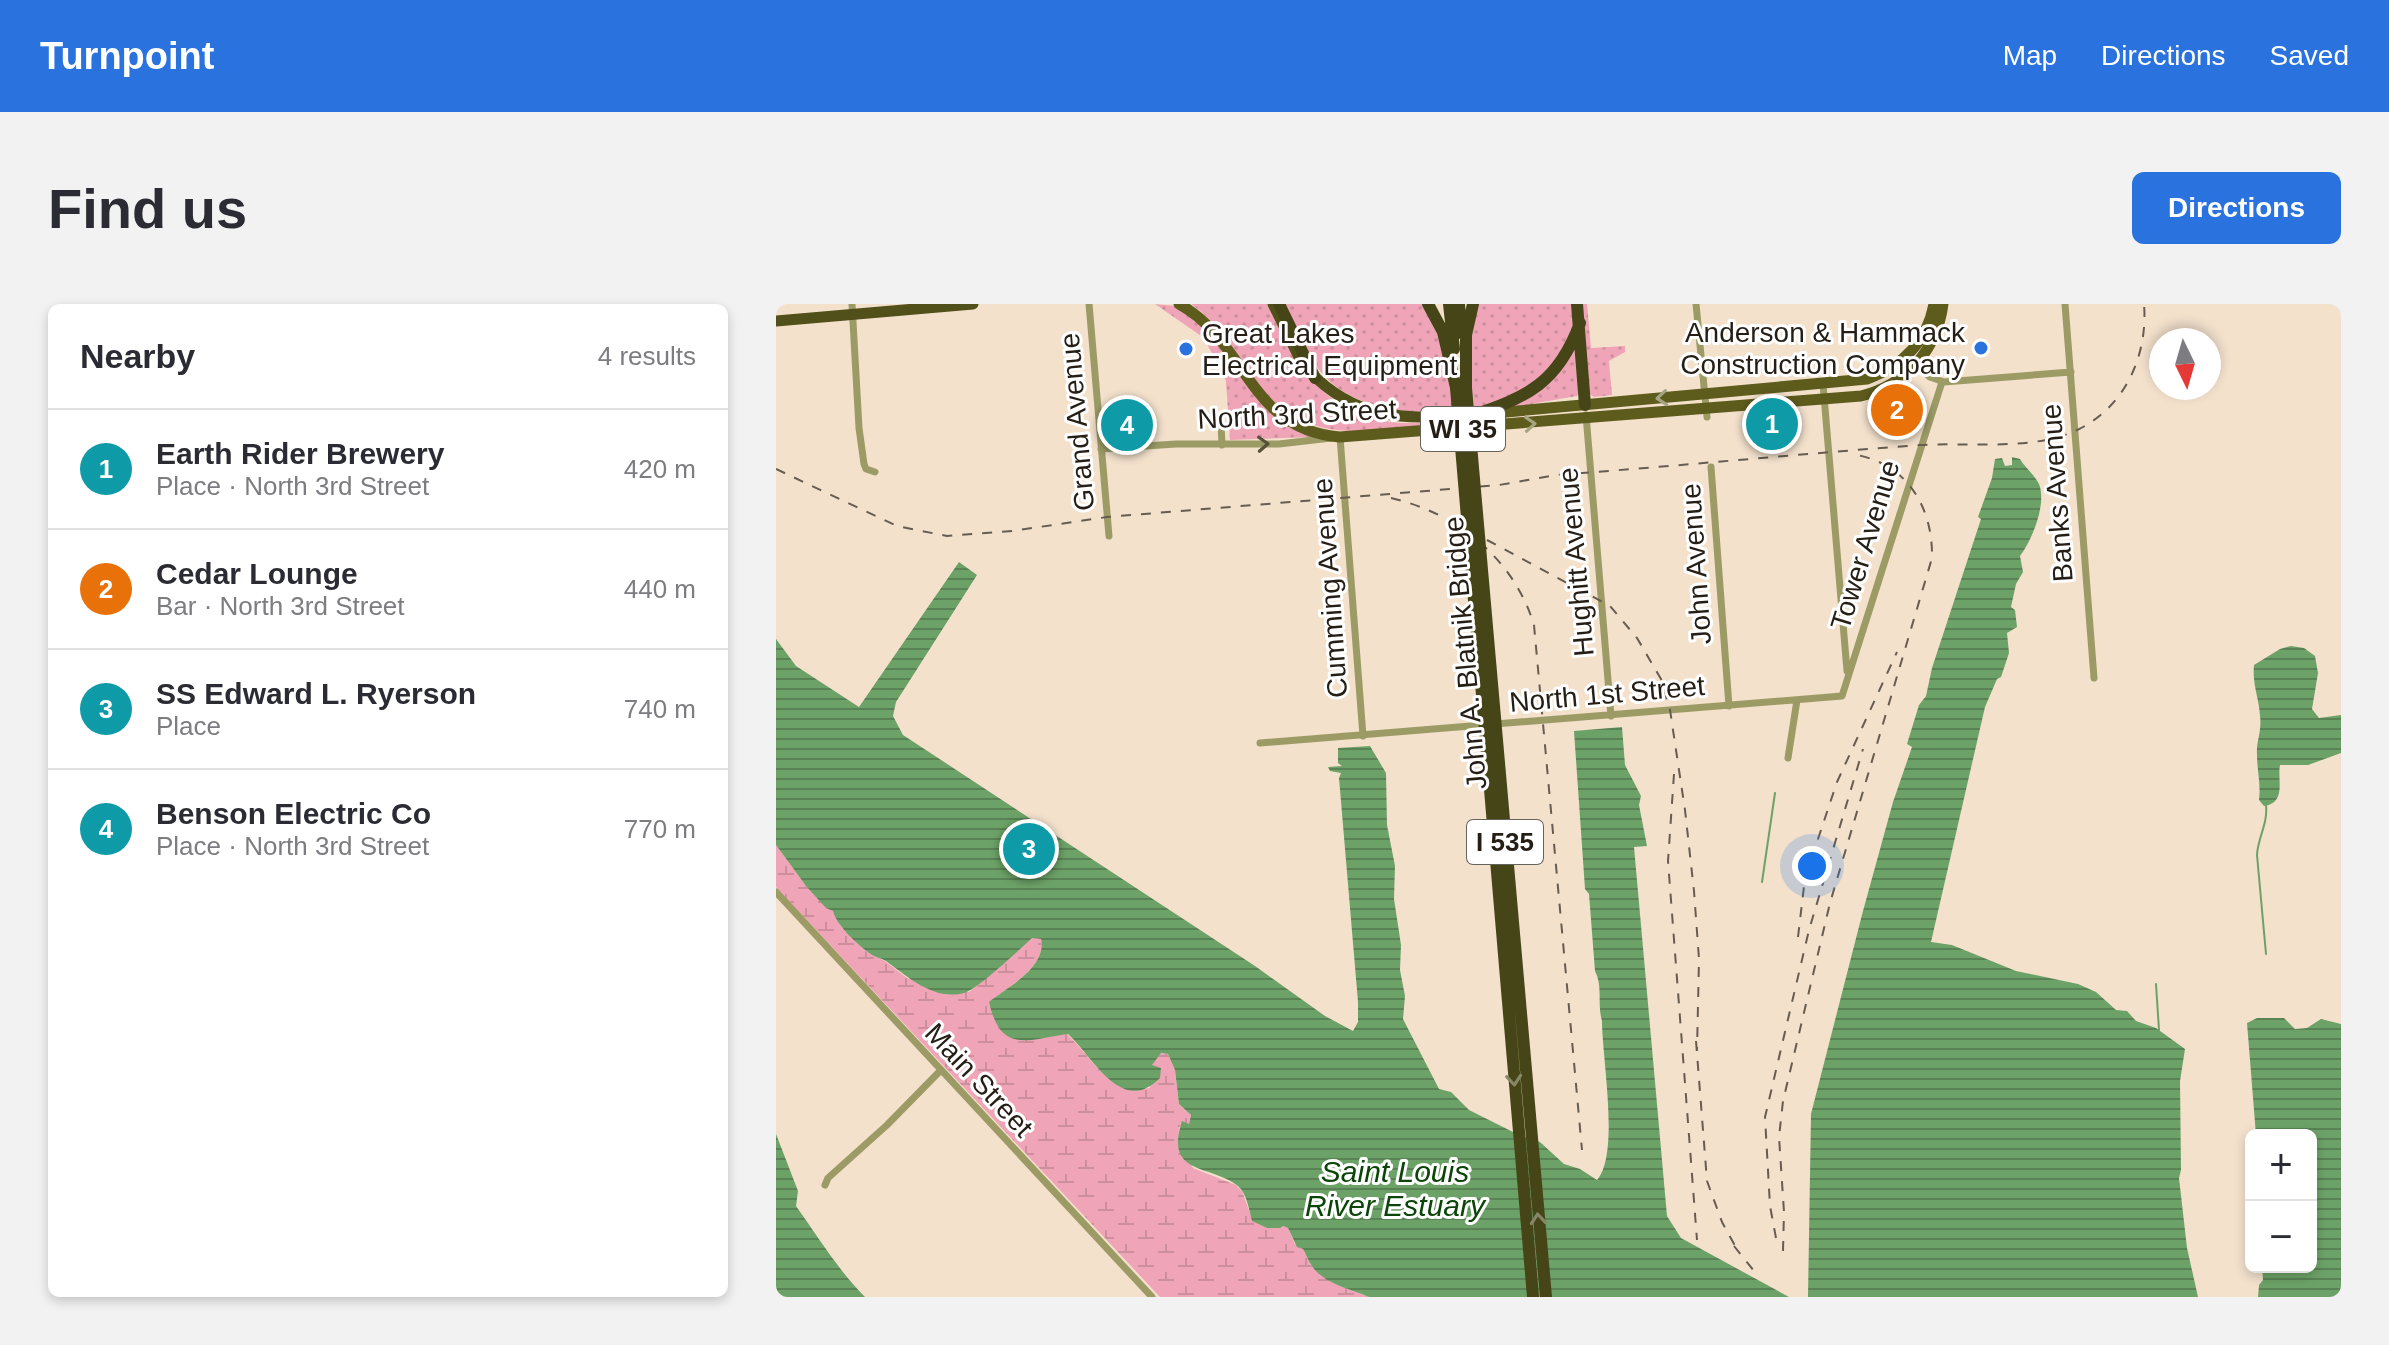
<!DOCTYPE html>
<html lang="en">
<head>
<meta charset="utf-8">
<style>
  :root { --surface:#fff; --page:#f2f2f3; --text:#2b2b33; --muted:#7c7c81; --line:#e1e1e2; --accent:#2a73df }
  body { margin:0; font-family:Arial,sans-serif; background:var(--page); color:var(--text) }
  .controls { position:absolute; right:24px; bottom:24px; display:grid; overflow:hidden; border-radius:12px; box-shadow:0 4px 12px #0003 }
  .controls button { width:72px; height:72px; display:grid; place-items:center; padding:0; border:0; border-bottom:2px solid var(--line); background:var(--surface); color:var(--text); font:40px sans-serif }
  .compass { position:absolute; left:1373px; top:24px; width:72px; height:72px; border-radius:50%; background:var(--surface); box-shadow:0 4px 12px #0003; rotate:175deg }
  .you { position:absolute; left:1036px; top:562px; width:28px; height:28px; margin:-20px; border:6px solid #fff; border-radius:50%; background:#1a73e8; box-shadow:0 0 0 12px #1a73e833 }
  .badge { display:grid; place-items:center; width:52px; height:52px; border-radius:50%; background:var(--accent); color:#fff; font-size:26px; font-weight:700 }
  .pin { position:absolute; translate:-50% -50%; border:4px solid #fff; box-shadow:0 2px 8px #0006 }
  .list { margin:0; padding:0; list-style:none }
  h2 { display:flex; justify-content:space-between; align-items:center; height:104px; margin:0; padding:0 32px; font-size:34px }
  h2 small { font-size:26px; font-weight:400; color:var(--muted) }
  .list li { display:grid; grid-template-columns:52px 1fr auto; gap:24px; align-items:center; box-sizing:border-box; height:120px; padding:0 32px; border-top:2px solid var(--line) }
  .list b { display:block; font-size:30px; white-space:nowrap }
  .list p { margin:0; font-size:26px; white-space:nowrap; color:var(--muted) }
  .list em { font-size:26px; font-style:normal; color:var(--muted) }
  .map { position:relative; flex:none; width:1565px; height:993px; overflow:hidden; border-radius:12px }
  header { display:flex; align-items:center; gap:48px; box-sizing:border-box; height:112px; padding:0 40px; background:var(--accent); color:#fff }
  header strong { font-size:38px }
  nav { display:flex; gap:44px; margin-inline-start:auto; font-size:28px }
  .intro { display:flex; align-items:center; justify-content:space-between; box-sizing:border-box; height:192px; padding:0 48px }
  h1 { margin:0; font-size:56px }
  .button { padding:20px 36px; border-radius:12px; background:var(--accent); color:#fff; font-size:28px; font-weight:700 }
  main { display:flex; gap:48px; padding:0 48px }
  aside { flex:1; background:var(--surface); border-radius:12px; box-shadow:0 4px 12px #0003 }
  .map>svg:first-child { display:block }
  .grass { fill:url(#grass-dots) }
  .wetland { fill:url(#wetland-marsh) }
  .water { fill:url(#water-rules) }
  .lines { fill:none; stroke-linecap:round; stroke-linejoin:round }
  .stream { stroke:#6ca267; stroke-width:2 }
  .minor { stroke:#9c9b66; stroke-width:7 }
  .primary { stroke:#5e5c1d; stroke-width:11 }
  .trunk { stroke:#52501a; stroke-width:11 }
  .motorway { stroke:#464518; stroke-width:12 }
  .rail { stroke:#665c50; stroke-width:2; stroke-dasharray:10 10; stroke-linecap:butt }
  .motorway-bridge { stroke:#464518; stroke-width:12 }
  .oneway { stroke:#a6a583 }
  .oneway2 { stroke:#555036 }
  .oneway3 { stroke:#878669 }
  .poi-dot { fill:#2a73df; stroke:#fff; stroke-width:3 }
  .labels { text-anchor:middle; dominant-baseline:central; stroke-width:6; stroke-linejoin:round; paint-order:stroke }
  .shield { fill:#fff; stroke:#66625c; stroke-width:2 }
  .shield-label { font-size:26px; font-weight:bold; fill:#251e16 }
  .poi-label { font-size:28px; fill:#251e16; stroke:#fff; text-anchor:end }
  .street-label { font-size:28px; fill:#251e16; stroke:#fff }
  .water-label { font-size:30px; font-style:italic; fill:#0b4508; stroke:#fff }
</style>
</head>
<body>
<header>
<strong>Turnpoint</strong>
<nav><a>Map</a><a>Directions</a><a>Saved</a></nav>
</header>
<div class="intro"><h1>Find us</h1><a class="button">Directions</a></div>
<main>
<aside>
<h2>Nearby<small>4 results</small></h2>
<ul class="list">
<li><span class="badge" style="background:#0f9aa8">1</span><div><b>Earth Rider Brewery</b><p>Place · North 3rd Street</p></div><em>420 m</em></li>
<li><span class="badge" style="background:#e8710a">2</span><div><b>Cedar Lounge</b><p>Bar · North 3rd Street</p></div><em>440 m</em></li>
<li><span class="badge" style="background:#0f9aa8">3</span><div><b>SS Edward L. Ryerson</b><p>Place</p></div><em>740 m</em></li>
<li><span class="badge" style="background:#0f9aa8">4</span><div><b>Benson Electric Co</b><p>Place · North 3rd Street</p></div><em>770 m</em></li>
</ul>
</aside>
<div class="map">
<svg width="1565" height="993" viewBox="0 0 1565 993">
  <defs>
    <pattern id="grass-dots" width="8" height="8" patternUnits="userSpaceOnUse" patternTransform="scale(2)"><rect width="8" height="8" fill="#efa5b7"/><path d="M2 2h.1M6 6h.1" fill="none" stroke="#cd8e9d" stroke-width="1.8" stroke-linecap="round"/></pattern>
    <pattern id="wetland-marsh" width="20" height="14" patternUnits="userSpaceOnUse" patternTransform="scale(2)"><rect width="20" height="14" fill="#efa5b7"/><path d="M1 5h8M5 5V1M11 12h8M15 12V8" fill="none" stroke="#cd8e9d"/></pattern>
    <pattern id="water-rules" width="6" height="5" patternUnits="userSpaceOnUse" patternTransform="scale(2)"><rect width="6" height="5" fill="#6ca267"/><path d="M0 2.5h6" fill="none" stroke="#598354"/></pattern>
  </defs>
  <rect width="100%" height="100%" fill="#f3e1cc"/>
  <path class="grass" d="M379,0L400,2L434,30L489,104L514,124L538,133L454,136L450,77L428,34Z
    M415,0H491C522,61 541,104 615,118C631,121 650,116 664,121C583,126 529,146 475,71C457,46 441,18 415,0Z
    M507,0H647C667,25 668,55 674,85L696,83L695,30L701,0H797C797,6 799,13 798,18C797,34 774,71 761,80C712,112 619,119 568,88C536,69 523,32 507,0Z
    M804,0H811L815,44L849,42V48L833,57L836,91L818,93L812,89Z
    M801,33L803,89L801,92L732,104L748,95Z"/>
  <path class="wetland" d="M0,541L30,582L57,607L66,624L91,648L109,657L131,674L193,688L256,633L265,635C271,663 232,682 213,699L249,736L291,730C319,756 329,789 374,784L375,761L384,749L392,750L399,766L403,800L415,811L413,820L404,822C399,836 410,851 417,864L460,881L466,887L477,917L491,924L507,922L512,924L519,940L527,945L535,961L560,980L593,993H384L0,583Z"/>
  <path class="water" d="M1236,153L1244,155C1249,164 1259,171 1263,180C1271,200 1256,236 1244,252L1247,268L1240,280L1235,303L1239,306L1241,323L1231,329L1233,349L1225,373L1221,375L1209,403L1155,638L1176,641L1240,667L1302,680L1320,688L1340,706L1351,707L1360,717L1380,724L1409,745L1404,777L1405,866L1403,874L1411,944L1422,993H1032L1035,810L1087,607L1117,498L1136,443L1131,440L1143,401L1150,392L1156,364L1205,215L1202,213L1216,174L1219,155L1226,154L1229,162L1236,161Z
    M183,258L201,271L120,398L117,412L127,431L479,662L549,712L577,727L582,718V698L563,474L565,469L554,467L552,463L566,462L562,459V444L594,442L610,469L611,521L619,562L618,595L625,641L624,666L629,692L627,715L663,785L675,788L693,806L745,832L764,838L788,860L804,865L821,876C844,850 826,754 826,717C821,700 827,682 819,667L813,590L809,585L798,427L846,423L849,461L865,492L863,501L871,542L858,543L891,912L905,934L1013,993H593C575,985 548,980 536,962C532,957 530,950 527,945L521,943L512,924L507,922L504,924H491L476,917C473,906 471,890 462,882C434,860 388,872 406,817L413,820L415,811L403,800L399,766L392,750L385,749L376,761L385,764L384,774C346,813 317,753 292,730C250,736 225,750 213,698C232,683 271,663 265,635L256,634C244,645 202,685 188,689C158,697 132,673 110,657C105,654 98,653 93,649C80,639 61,622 57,607L50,604L30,582L0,541V335L20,362L83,403Z
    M1515,342L1528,344L1539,352L1542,369L1536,405L1543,414L1565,411V449L1532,461H1504C1501,475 1511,499 1488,502L1483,496C1485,480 1481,466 1481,451C1480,437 1486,428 1484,412C1483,394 1476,380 1478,361L1504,345Z
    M1481,714H1508L1519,725L1531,724L1545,715L1565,720V993H1482L1483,981L1487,976L1486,963H1535V831H1480L1471,719Z
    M0,830L22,887L20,902C42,933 62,966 89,993H0Z"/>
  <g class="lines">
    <path class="stream" d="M986,578L999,489
      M1490,650L1481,551C1482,533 1492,520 1490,501
      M1380,680L1383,726"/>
    <path class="minor" d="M76,0L83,124L88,160L90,165L99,168
      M313,0L333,232
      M920,0L931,113
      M1289,0L1318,374
      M1130,52L1154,73L1168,78L1295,68
      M1047,80L1071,367
      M810,111L835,412
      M445,120L446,141
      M325,145L400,140H503L564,133L587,432
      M935,163L953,402
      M484,439L1066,392L1166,78
      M1012,454L1021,396
      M0,588L376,993
      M49,881L52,874L111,821L164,767"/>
    <path class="primary" d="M403,0C472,38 471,125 564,133L1085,92C1130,81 1161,46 1167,0
      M708,110L1091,75C1126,62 1151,38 1158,0"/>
    <path class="trunk" d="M497,0L523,53
      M0,17L197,0
      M533,67C580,116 627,115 690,112"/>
    <path class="motorway" d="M503,0L539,74
      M652,0L667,28L680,84
      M673,0L678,45
      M683,0L685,29
      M801,0L809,101
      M690,84V31L697,0
      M694,112C752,93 782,79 804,19"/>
    <path class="rail" d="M0,165L121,222L171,232L236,227L331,213L723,181L780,171C902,162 1023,150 1144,141C1194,138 1263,148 1307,123C1351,99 1372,49 1368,0
      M615,194C681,209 738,255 758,321L806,846
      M711,236L834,302L861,334L885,375L894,406L909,506L918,587L923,655L921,747
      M898,470L892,557L921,936
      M1022,633L1029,574L1061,478L1121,348
      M920,737L931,877L946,918L963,949
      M1000,934L994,902L989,813L1033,626L1087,445
      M958,942L978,967
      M1007,947L1008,908L1003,833L1007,797L1054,599L1156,254C1157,204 1132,161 1081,151"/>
    <path class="motorway-bridge" d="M680,84L757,993
      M690,84L770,993"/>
  </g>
  <defs><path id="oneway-chevron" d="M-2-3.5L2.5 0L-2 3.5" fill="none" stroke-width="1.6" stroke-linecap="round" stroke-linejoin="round" transform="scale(2)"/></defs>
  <g class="oneway">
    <use href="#oneway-chevron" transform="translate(886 94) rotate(175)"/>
    <use href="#oneway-chevron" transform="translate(754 120) rotate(-4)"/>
  </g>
  <use class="oneway2" href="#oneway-chevron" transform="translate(487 140) rotate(-3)"/>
  <g class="oneway3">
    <use href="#oneway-chevron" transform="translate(738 776) rotate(85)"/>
    <use href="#oneway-chevron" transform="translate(762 915) rotate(-95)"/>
  </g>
  <g class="poi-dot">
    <circle cx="1205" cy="44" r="8"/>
    <circle cx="410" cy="45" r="8"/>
  </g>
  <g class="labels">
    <g class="shield">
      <rect x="645" y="103" width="84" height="44" rx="6"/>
      <rect x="691" y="516" width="76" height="44" rx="6"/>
    </g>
    <g class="shield-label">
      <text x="687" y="125">WI 35</text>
      <text x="729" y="538">I 535</text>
    </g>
    <g class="poi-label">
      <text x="1189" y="28">Anderson &amp; Hammack<tspan x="1189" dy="32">Construction Company</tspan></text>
      <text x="426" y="29" text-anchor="start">Great Lakes<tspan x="426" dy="32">Electrical Equipment</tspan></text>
    </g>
    <g class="street-label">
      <text transform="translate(521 110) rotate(-3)">North 3rd Street</text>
      <text transform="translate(301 118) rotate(-95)">Grand Avenue</text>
      <text transform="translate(1281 189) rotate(-94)">Banks Avenue</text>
      <text transform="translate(1089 241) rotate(-73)">Tower Avenue</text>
      <text transform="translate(800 258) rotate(-95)">Hughitt Avenue</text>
      <text transform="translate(920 260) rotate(-94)">John Avenue</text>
      <text transform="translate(554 284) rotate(-94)">Cumming Avenue</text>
      <text transform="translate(689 349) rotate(-95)">John A. Blatnik Bridge</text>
      <text transform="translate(831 390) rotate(-5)">North 1st Street</text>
      <text transform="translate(203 776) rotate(47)">Main Street</text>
    </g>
    <g class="water-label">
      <text x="619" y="867">Saint Louis<tspan x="619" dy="34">River Estuary</tspan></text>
    </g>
  </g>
</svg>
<div class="controls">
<button>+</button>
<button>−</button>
</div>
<svg class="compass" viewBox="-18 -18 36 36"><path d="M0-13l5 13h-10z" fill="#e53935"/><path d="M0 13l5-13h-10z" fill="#7c7c81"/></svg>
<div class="you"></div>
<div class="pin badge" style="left:996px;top:120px;background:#0f9aa8">1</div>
<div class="pin badge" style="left:1121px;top:106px;background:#e8710a">2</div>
<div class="pin badge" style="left:253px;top:545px;background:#0f9aa8">3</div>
<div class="pin badge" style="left:351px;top:121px;background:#0f9aa8">4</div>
</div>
</main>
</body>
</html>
